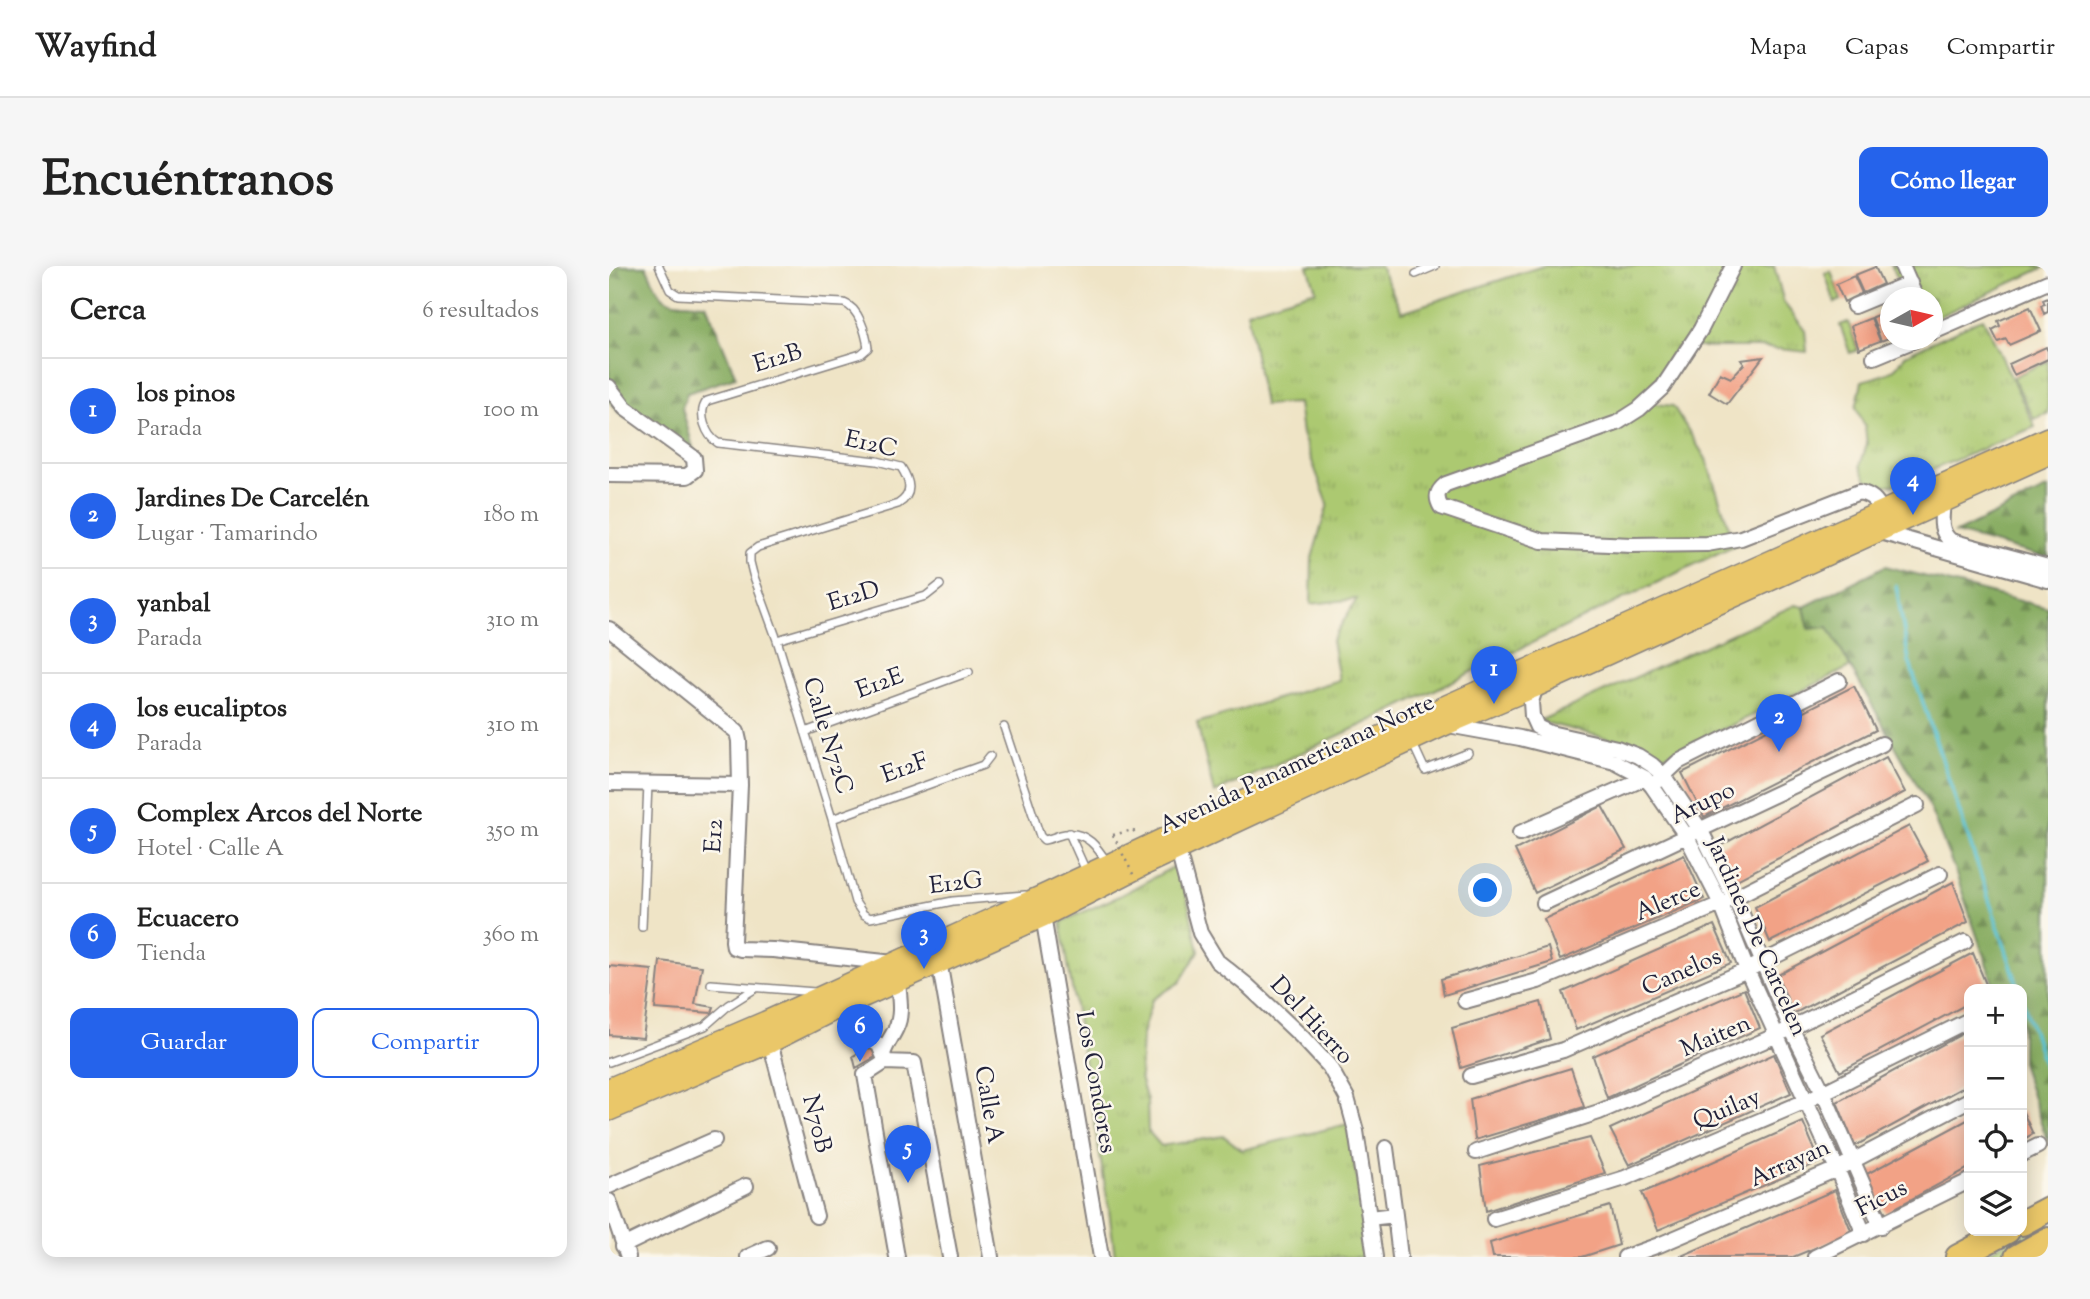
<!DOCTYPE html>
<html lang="es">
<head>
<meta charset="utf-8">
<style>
  :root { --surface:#fff; --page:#f6f6f6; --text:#222; --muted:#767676; --line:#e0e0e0; --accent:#2563eb }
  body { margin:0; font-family:"Sorts Mill Goudy",serif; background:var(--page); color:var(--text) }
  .controls { position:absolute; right:21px; bottom:21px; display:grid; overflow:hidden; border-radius:14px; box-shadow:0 4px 18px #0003 }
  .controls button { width:63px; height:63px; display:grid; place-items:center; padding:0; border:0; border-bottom:2px solid var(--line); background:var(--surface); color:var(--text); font:35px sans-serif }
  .compass { position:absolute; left:1271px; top:21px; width:63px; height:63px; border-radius:50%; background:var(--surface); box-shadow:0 4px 18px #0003; rotate:82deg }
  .you { position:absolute; left:877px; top:625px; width:24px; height:24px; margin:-18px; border:5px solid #fff; border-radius:50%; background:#1a73e8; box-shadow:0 0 0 10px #1a73e833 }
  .badge { display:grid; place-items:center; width:46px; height:46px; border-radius:50%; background:var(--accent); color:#fff; font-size:23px; font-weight:700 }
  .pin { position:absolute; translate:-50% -58px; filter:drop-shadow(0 2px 4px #0008) }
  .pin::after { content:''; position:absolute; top:37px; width:24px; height:21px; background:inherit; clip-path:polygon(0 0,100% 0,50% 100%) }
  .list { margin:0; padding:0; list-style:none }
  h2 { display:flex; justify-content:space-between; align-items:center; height:91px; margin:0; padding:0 28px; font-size:30px }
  h2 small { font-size:23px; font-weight:400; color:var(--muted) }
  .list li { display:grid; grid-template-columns:46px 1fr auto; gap:21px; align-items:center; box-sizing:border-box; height:105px; padding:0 28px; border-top:2px solid var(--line) }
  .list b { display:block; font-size:26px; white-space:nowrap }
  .list p { margin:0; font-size:23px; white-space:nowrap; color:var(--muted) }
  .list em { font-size:23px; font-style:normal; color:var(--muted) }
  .actions { display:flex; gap:14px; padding:21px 28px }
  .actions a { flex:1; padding:16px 0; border:2px solid var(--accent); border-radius:14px; text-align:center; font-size:24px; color:var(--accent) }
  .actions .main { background:var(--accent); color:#fff }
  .icon { flex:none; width:38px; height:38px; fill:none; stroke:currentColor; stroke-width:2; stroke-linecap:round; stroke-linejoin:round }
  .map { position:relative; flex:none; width:1439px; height:991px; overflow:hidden; border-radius:14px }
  header { display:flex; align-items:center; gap:42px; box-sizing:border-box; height:98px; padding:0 35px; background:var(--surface); border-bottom:2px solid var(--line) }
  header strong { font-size:33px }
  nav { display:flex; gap:38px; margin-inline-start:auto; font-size:24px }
  .intro { display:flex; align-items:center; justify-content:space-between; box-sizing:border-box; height:168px; padding:0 42px }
  h1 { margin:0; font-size:49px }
  .button { padding:18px 32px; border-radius:14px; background:var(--accent); color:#fff; font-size:24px; font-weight:700 }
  main { display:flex; gap:42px; padding:0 42px }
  aside { flex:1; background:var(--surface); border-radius:14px; box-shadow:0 4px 18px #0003 }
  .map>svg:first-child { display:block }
  .grass { fill:url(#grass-tufts); stroke:#677656; stroke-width:2 }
  .forest { fill:url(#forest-firs); stroke:#56684f; stroke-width:2 }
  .green { fill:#acc971; stroke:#677656; stroke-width:2 }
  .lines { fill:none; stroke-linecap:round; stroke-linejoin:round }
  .stream { stroke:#58c2d3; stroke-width:3.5 }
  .building { fill:#f2a286 }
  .lane-casing { stroke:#888380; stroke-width:10 }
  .street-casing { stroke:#888380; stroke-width:18 }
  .primary-casing { stroke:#888380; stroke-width:24 }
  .highway-casing { stroke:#888380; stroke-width:28 }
  .path { stroke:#888380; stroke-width:2.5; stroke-dasharray:2 5; stroke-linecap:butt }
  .lane { stroke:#fff; stroke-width:7 }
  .street { stroke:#fff; stroke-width:14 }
  .primary { stroke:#eac769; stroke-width:21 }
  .highway { stroke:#eac769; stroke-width:24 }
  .path-bridge { stroke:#888380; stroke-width:2.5; stroke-dasharray:2 5; stroke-linecap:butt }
  .labels { text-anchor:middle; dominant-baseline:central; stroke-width:5; stroke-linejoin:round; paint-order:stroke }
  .street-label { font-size:24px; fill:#22223b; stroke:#fbf7ec }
</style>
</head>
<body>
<header>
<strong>Wayfind</strong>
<nav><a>Mapa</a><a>Capas</a><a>Compartir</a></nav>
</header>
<div class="intro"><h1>Encuéntranos</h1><a class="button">Cómo llegar</a></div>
<main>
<aside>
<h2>Cerca<small>6 resultados</small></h2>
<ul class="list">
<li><span class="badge">1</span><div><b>los pinos</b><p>Parada</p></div><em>100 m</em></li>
<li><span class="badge">2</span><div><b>Jardines De Carcelén</b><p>Lugar · Tamarindo</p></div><em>180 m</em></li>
<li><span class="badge">3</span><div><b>yanbal</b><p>Parada</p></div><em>310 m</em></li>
<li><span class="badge">4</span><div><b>los eucaliptos</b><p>Parada</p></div><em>310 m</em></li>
<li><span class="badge">5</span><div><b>Complex Arcos del Norte</b><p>Hotel · Calle A</p></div><em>350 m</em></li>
<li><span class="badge">6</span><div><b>Ecuacero</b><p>Tienda</p></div><em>360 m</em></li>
</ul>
<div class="actions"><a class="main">Guardar</a><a>Compartir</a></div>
</aside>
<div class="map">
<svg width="1439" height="991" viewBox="0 0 1439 991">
  <defs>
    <pattern id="grass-tufts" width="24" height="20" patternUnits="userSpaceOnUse" patternTransform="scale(1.75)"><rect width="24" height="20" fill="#acc971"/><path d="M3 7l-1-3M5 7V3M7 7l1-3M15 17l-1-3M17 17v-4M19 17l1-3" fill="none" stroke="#94ac63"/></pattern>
    <pattern id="forest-firs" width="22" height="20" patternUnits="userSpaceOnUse" patternTransform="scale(1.75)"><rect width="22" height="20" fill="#89ad63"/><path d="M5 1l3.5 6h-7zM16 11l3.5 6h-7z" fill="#708c53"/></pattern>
  </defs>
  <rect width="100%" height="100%" fill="#fbf7ec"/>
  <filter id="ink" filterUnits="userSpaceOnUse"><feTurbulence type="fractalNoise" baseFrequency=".0143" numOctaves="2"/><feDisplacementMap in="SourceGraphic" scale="14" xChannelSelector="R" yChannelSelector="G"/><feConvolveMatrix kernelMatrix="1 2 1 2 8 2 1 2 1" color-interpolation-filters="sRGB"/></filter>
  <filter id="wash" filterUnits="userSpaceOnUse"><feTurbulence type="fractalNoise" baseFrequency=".00686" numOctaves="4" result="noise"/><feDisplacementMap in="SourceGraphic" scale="28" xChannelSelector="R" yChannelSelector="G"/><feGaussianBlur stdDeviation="1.57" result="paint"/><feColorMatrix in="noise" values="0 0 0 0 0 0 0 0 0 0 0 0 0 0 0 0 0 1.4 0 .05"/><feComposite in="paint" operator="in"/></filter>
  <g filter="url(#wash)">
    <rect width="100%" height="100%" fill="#efe4c6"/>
    <path class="grass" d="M699,0H771L793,46L934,0H1165L1175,37L1196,64L1198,86L1149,81H1067L1054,104L1044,117L1047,138L1064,140L1097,193L1126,279L757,457L605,527L588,457L730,414L723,374L748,333L702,338L703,292L719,238L693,168L689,137L655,139L638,45L707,24Z
      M1282,0H1438L1324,53V32L1299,31Z
      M1374,52L1426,161L1289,218L1262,221L1251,200L1258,178L1256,161L1247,142L1253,115C1273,109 1286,109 1296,89Z
      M1439,95V147L1425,153L1404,111Z
      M1186,339L1195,341L1200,363L1219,360L1241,401L1121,460L1048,493L1025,479L930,455Z
      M570,598L590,685L571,716L543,734L533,768L531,811L538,835L539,865L552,880L615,870L633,884L739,858L761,991H506L500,944L452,656L510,630Z
      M1439,952V961L1385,991H1370Z"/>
    <path class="forest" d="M0,0H37C55,40 54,36 97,38L127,111L78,127L73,142L85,185L12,149L0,135Z
      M1439,222V292L1347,267Z
      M1276,300L1439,342V877L1413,800V723H1386L1346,605L1319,538L1219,361L1200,363L1195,341Z"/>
    <path class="green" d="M1222,5L1232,34L1226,37L1216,7Z
      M1239,56L1249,84L1241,87L1231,59Z"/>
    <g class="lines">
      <path class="stream" d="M1287,319L1300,395L1410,723
        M1413,732L1439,811"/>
    </g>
    <g id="blocks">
      <path class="building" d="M1266,1L1274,18L1254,27L1246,9Z
        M1245,10L1253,27L1235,36L1227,18Z
        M1439,32V46L1435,48L1432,39L1436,38L1434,34Z
        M1421,41L1432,65L1400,79L1397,73L1389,76L1383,64L1391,60L1389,55Z
        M1282,44V71L1272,75L1263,51Z
        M1262,52L1271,75L1250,83L1242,60Z
        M1437,81L1439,85V93L1405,109L1400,98Z
        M1154,91L1118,138L1100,127L1111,107L1122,112L1135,98L1132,94Z
        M1245,420L1267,464L1095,551L1073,507Z
        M1277,491L1296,526L1124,616L1107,582Z
        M993,540L1017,583L926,627L906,584Z
        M1300,560L1319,595L1161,676L1146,641Z
        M1075,589L1095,633L951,694L935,653Z
        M1344,616L1359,656L1184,748L1167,710Z
        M1105,659L1122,697L967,764L954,726Z
        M939,681L943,696L835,729L832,713Z
        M1364,687L1379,723H1360V737L1231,806L1211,768Z
        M51,695L93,700L86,738L105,741L103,747L46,743Z
        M0,700L43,704L34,772L0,769Z
        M1135,723L1151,762L998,832L984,790Z
        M932,736L941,773L852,802L843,762Z
        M1360,764V818L1246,880L1228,836Z
        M261,781L264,783L266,791L247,802L244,790Z
        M1165,788L1182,827L1020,899L1001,863Z
        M962,802L975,841L866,874L861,833Z
        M1413,844L1424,868L1413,874Z
        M1360,853V902L1277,947L1256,909Z
        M1194,856L1211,896L1049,964L1033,927Z
        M981,872L996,907L877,945L871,900Z
        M1226,924L1243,967L1184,991H1070Z
        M1001,940L1010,979L973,991H884L881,977Z"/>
    </g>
  </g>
  <g filter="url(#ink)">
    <use href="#blocks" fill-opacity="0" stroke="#888380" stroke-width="2"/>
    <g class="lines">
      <g class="lane-casing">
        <path id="lane" d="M50,0L61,24L69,29L235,37C250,42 257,67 259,82L252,88L98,135C88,147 97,170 109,177L268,195L292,201C301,215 305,228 289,238L149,281L141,287V296L144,308L168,374L223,553L246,636L254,648L261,652L344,635L416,629
          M807,8L826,0
          M168,374L317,330L331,319
          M395,461L431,570L435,574C442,573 449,569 456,568C478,565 489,582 499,598
          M196,466L360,406
          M804,478L816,504L859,487
          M223,553L374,499L381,490
          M460,567L477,605
          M33,661L39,518
          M102,718L206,726
          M0,796L96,760L120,739L147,722"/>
      </g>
      <g class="street-casing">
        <path id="street" d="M1124,0L1092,63L1054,121L1030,143L1008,157L837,218C828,225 826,231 832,241L933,275L1022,279L1098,278L1132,272L1250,226C1262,229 1268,234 1273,246
          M1293,0L1307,32
          M1245,40L1301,17
          M1324,66L1439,16
          M1265,91L1306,74
          M0,121L16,142L85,192L86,204L78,210L0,209
          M1334,236C1333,250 1329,265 1342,275L1439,301
          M1268,265L1439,314
          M0,363L128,466L130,475L131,519L124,675L125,681L132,683L164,684L285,697
          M927,420L922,436L923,450L928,461L941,467L1008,482L1029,490L1043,499L1055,510L1092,565L1132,646L1182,762L1214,826L1272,960
          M839,459L911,472L1006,496L1036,512L1043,520L1078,571L1112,638L1138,704L1228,903L1255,968
          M1049,515L1069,496L1230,415
          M0,517L131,519
          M911,567L1036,512
          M567,577L591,667L608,695L639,720L693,771L720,800L738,832L747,865L766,991
          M935,637L1273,478
          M434,650L492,991
          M330,695L382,991
          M856,735L929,715L1112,638L1308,539
          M228,742L246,764L270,779L275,791
          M161,776L207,950
          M274,788C277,778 283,771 287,762C294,748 290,731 289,716
          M862,810L954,784L1138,704L1331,608
          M867,886L990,846L1166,770L1356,676
          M1413,888L1429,880
          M0,920L105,874
          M0,935L19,991
          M786,949L791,991
          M760,952L786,949L777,882
          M885,953L1016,912L1197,835L1360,754
          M14,980L137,920
          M139,991L159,982
          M288,991L256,809L276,796L305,797L341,991
          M1016,991L1050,979L1228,903L1360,834
          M1206,991L1360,915"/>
      </g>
      <g class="primary-casing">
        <path id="primary" d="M0,823L157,756L438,628L833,442L1439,172
          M0,844L161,776L228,742L434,650L536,598L837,458L927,420L1439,188"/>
      </g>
      <g class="highway-casing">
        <path id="highway" d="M1413,957L1439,943
          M1349,991L1398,965
          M1408,991L1439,974"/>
      </g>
      <path class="path" d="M504,569L524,564L527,568"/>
      <use href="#lane" class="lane"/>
      <use href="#street" class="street"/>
      <use href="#primary" class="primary"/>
      <use href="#highway" class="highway"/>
      <path class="path-bridge" d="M504,569L526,612"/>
    </g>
  </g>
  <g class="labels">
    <g class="street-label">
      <text transform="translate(169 93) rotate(-17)">E12B</text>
      <text transform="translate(262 179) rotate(12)">E12C</text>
      <text transform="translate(245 331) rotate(-17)">E12D</text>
      <text transform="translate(271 418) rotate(-20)">E12E</text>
      <text transform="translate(218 470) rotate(73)">Calle N72C</text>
      <text transform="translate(688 499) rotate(-25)">Avenida Panamericana Norte</text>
      <text transform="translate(296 503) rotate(-20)">E12F</text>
      <text transform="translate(1094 538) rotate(-26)">Arupo</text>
      <text transform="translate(106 570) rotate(-87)">E12</text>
      <text transform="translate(347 618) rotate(-7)">E12G</text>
      <text transform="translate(1059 636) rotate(-23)">Alerce</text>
      <text transform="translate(1147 671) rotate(66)">Jardines De Carcelen</text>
      <text transform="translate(1073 707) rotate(-24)">Canelos</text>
      <text transform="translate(702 755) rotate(47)">Del Hierro</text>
      <text transform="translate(1107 771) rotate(-23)">Maiten</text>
      <text transform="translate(486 816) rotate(80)">Los Condores</text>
      <text transform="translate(379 839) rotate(80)">Calle A</text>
      <text transform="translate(1118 844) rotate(-23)">Quilay</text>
      <text transform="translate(207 858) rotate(76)">N70B</text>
      <text transform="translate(1181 898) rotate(-24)">Arrayan</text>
      <text transform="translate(1273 933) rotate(-27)">Ficus</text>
    </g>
  </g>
</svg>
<div class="controls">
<button>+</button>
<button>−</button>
<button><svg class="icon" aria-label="locate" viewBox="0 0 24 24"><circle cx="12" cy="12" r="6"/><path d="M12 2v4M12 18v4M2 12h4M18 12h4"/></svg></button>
<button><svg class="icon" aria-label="layers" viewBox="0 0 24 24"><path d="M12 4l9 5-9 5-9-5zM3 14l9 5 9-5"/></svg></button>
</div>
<svg class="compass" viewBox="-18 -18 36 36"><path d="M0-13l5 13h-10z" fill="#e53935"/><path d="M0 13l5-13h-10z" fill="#767676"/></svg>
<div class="you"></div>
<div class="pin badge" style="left:885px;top:438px">1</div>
<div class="pin badge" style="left:1170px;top:486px">2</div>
<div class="pin badge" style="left:315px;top:703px">3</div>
<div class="pin badge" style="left:1304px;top:249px">4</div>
<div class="pin badge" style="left:299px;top:917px">5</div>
<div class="pin badge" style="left:251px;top:796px">6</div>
</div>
</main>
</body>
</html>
